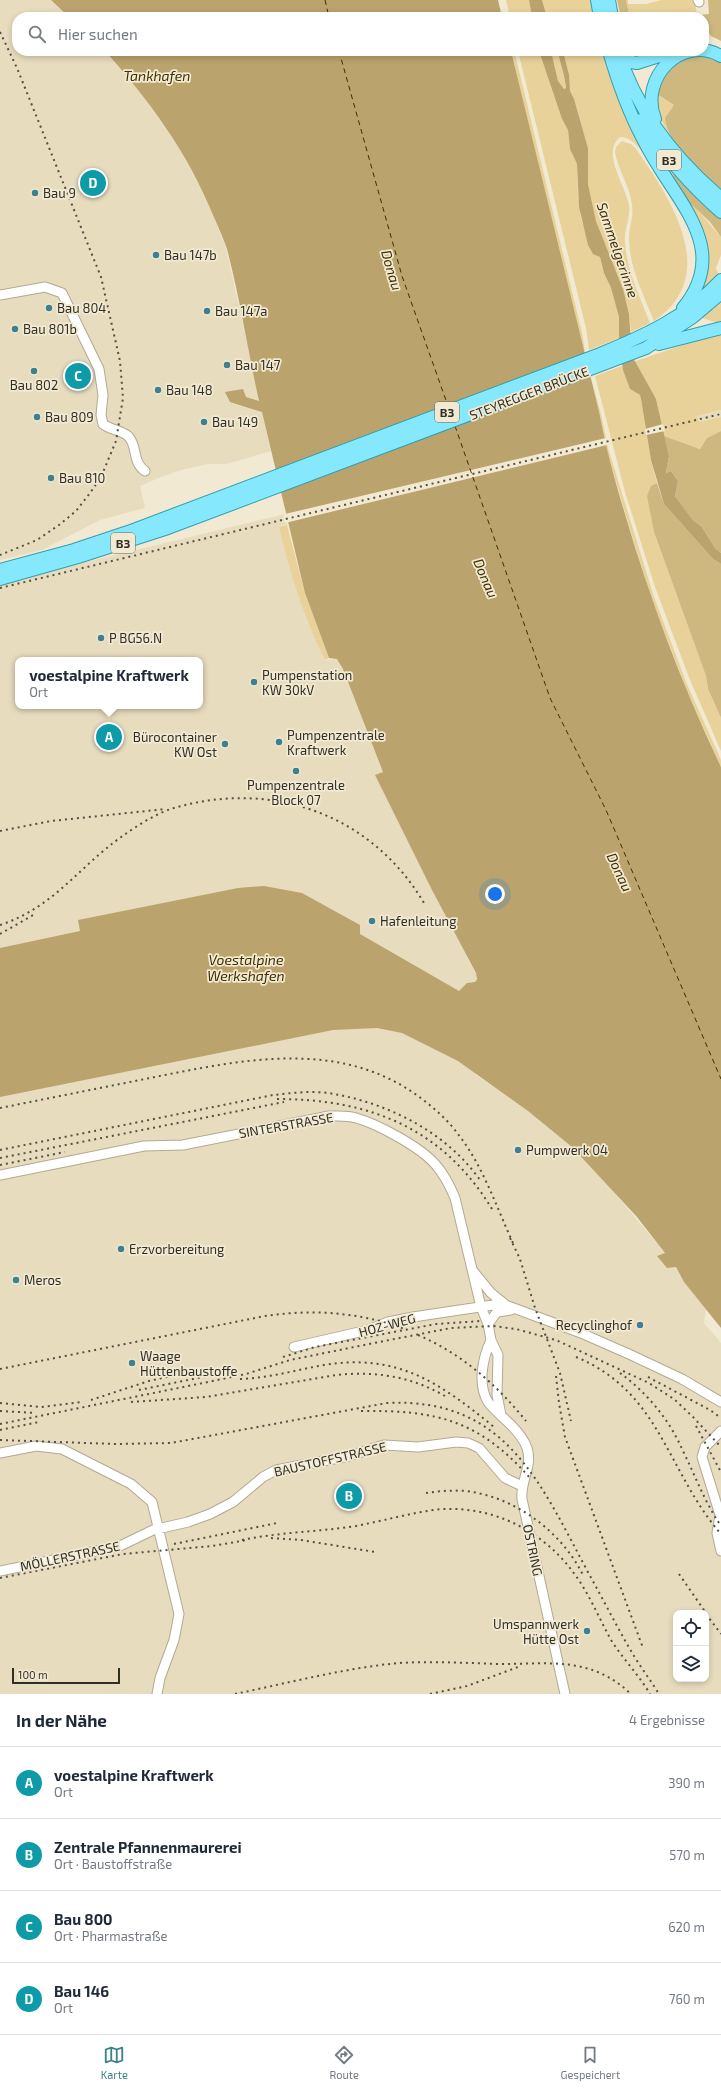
<!DOCTYPE html>
<html lang="de">
<head>
<meta charset="utf-8">
<style>
  :root { --surface:#fff; --page:#f6f6f7; --text:#1f2937; --muted:#747a83; --line:#e0e1e3; --accent:#3d8090 }
  body { margin:0; font-family:"Exo 2",sans-serif; background:var(--page); color:var(--text) }
  .controls { position:absolute; right:12px; bottom:12px; display:grid; overflow:hidden; border-radius:8px; box-shadow:0 2px 6px #0003 }
  .controls button { width:36px; height:36px; display:grid; place-items:center; padding:0; border:0; border-bottom:1px solid var(--line); background:var(--surface); color:var(--text); font:20px sans-serif }
  .scale { position:absolute; left:12px; bottom:10px; width:108px; box-sizing:border-box; padding-left:4px; border:2px solid #312e25; border-top:0; font-size:11px; line-height:14px; white-space:nowrap; color:#312e25; -webkit-text-stroke:3px #f2e9d2; paint-order:stroke }
  .you { position:absolute; left:495px; top:894px; width:14px; height:14px; margin:-10px; border:3px solid #fff; border-radius:50%; background:#1a73e8; box-shadow:0 0 0 6px #1a73e833 }
  .badge { display:grid; place-items:center; width:26px; height:26px; border-radius:50%; background:var(--accent); color:#fff; font-size:13px; font-weight:700 }
  .pin { position:absolute; translate:-50% -50%; border:2px solid #fff; box-shadow:0 1px 4px #0006 }
  .popup { position:absolute; left:15px; top:657px; width:188px; height:52px; box-sizing:border-box; display:grid; place-content:center; border-radius:8px; background:var(--surface); filter:drop-shadow(0 1px 3px #0005); font-size:13px; white-space:nowrap; color:var(--muted) }
  .popup b { font-size:15px; color:var(--text) }
  .popup::after { content:''; position:absolute; left:50%; top:100%; margin-left:-8px; border:8px solid transparent; border-top-color:var(--surface) }
  .list { margin:0; padding:0; list-style:none }
  h2 { display:flex; justify-content:space-between; align-items:center; height:52px; margin:0; padding:0 16px; font-size:17px }
  h2 small { font-size:13px; font-weight:400; color:var(--muted) }
  .list li { display:grid; grid-template-columns:26px 1fr auto; gap:12px; align-items:center; box-sizing:border-box; height:72px; padding:0 16px; border-top:1px solid var(--line) }
  .list b { display:block; font-size:15px; white-space:nowrap }
  .list p { margin:0; font-size:13px; white-space:nowrap; color:var(--muted) }
  .list em { font-size:13px; font-style:normal; color:var(--muted) }
  .icon { flex:none; width:22px; height:22px; fill:none; stroke:currentColor; stroke-width:2; stroke-linecap:round; stroke-linejoin:round }
  .map { position:relative; flex:none; width:721px; height:1694px; overflow:hidden }
  .search { position:absolute; background:var(--surface); box-shadow:0 2px 6px #0003; left:12px; right:12px; top:12px; height:44px; display:flex; align-items:center; gap:10px; box-sizing:border-box; padding:0 14px; border-radius:16px; color:var(--muted); font-size:15px }
  .sheet { height:340px; background:var(--surface) }
  nav { display:flex; justify-content:space-around; align-items:center; box-sizing:border-box; height:56px; border-top:1px solid var(--line); background:var(--surface); font-size:11px; color:var(--muted) }
  nav a { display:grid; justify-items:center; gap:2px }
  nav .on { color:var(--accent) }
  .map>svg:first-child { display:block }
  .built { fill:#e8dcbf; fill-rule:evenodd }
  .green { fill:#e9d29a }
  .forest { fill:#cfb880 }
  .water { fill:#baa36c }
  .pier { fill:#f2e9d2 }
  .lines { fill:none; stroke-linecap:round; stroke-linejoin:round }
  .ferry { stroke:#403000; stroke-width:1; stroke-dasharray:5 4; stroke-linecap:butt }
  .minor-casing { stroke:#b2a993; stroke-width:11 }
  .major-casing { stroke:#329db0; stroke-width:14 }
  .minor { stroke:#fff; stroke-width:9 }
  .major { stroke:#85e8fd; stroke-width:12 }
  .rail { stroke:#534f43; stroke-width:2; stroke-dasharray:2 4; stroke-linecap:butt }
  .poi-dot { fill:#3d8090; stroke:#f2e9d2; stroke-width:1.5 }
  .labels { text-anchor:middle; dominant-baseline:central; stroke-width:3.5; stroke-linejoin:round; paint-order:stroke }
  .shield { fill:#f2e9d2; stroke:#6b6659; stroke-width:1 }
  .shield-label { font-size:12px; font-weight:bold; fill:#312e25 }
  .poi-label { font-size:13px; fill:#312e25; stroke:#f2e9d2; text-anchor:start }
  .street-label { font-size:13px; fill:#312e25; stroke:#f2e9d2 }
  .water-label { font-size:14px; font-style:italic; fill:#403000; stroke:#f2e9d2 }
</style>
</head>
<body>
<div class="map">
<svg width="721" height="1694" viewBox="0 0 721 1694">
  <rect width="100%" height="100%" fill="#f2e9d2"/>
  <path class="built" d="M0,0H51L69,17H17V51H105L134,83L175,141L205,194L226,248L271,451L227,464H208L181,470L161,477L140,486L145,508L100,520L42,550L0,560Z
    M721,410V417L698,422L697,416Z
    M285,514L287,525L279,527L325,660L337,659L343,669L383,772L375,775L477,976L475,982L467,983L476,1075L528,1111L572,1147L606,1183L666,1254L658,1256L667,1268L676,1267L684,1282L706,1309L704,1323L721,1343V1694H0V583ZM18,660H200V706H18ZM676,1613H706V1679H676Z"/>
  <path class="green" d="M506,0H529L532,17H510Z
    M542,0H594L596,17H547Z
    M626,0H628V4H646L661,0H695L697,17H630Z
    M511,51H514L515,54L582,333L585,351L583,352Z
    M518,51H539L562,119L568,130L570,149L577,164L578,195L581,218L591,251L600,257L604,273L611,288L619,317V338L589,350L586,328Z
    M551,51H558C560,64 565,76 566,88L564,89L558,81Z
    M563,51H604L659,177C649,164 638,137 620,137C601,153 625,184 629,205C631,217 624,229 625,241C626,269 640,297 650,323L631,332L629,314L620,282L596,221L588,184V148L576,106L570,92L567,69Z
    M656,94L674,105C667,114 665,121 668,133L660,118Z
    M644,135L675,174L678,187L721,237V255L716,268L718,274L698,294L705,257Z
    M622,141L631,144L636,149C672,200 721,276 654,321C644,296 630,269 629,241C628,229 634,218 632,205C630,186 618,170 615,152L616,147Z
    M721,301V324L702,318L703,317Z
    M721,332V410L697,416L699,422L721,417V431L707,438L700,449L664,436L656,399L633,362Z
    M622,366L630,389L640,395L641,399L651,460L657,483L651,486L654,532L706,676L708,689L721,718V751L690,680L655,587L625,492L595,376Z
    M589,378H591L601,414L608,448L654,597L686,682L721,760V767L688,693L651,598L605,446L600,416Z
    M287,525L305,593L329,658L325,660C304,618 290,573 279,527Z"/>
  <path class="forest" d="M617,0H626L630,17H621Z
    M708,0H721V41L711,36L704,28V17H701L700,15L709,14Z
    M702,54L721,60V189C701,173 667,145 665,118L674,105L655,93L656,87L675,61Z
    M675,174L721,216V237L710,222L690,203L671,177Z
    M721,431V553L715,548L702,527L693,520L675,496L678,481L671,471L666,473L669,456L664,436L700,449L707,438Z
    M657,483L664,504L713,559L721,564V718L708,689L706,676L654,532L647,496L651,486Z"/>
  <path class="water" d="M51,0H498L502,17H69Z
    M529,0H542L547,17H532Z
    M105,51H511L600,416C606,449 615,481 625,514C650,600 682,685 721,767V1328L684,1282L676,1267L667,1268L657,1256L665,1253L637,1217L572,1147L528,1111L458,1061L402,1033L377,1028L333,1030L0,1097V948L80,931L78,920L238,888L264,886L302,893L360,925V934L459,991L467,983L475,982L477,979L476,973L432,890L375,775L383,772L343,669L337,659L329,658L305,593L262,412L230,402L225,392L243,389L246,397L259,401C248,351 240,299 227,249C223,238 218,226 213,215C188,153 149,100 105,51Z
    M539,51H551L558,81L564,89L566,88C565,75 560,64 558,51H563L569,75L570,91L574,99L588,148V184L596,221L623,289L629,314L632,356L656,399L669,456L666,473L671,471L678,481L675,496L693,520L702,527L715,548L721,553V564L713,559L664,504L651,460L641,399L640,395L630,389L623,370L619,343V317L611,288L604,273L600,257L593,254L588,245L579,207L577,164L570,149L568,130L562,119Z"/>
  <path class="pier" d="M663,424L665,431L646,435L645,429Z
    M606,438L607,445L285,523L283,517L285,514Z"/>
  <g class="lines">
    <path class="ferry" d="M325,0L329,17
      M339,51L402,276L448,406
      M455,426L550,698L606,810L721,1079"/>
    <g class="minor-casing">
      <path id="minor" d="M698,0L699,2
        M0,295L45,287L62,293L99,369L103,395L101,415L103,424C110,430 122,430 129,437C138,448 132,462 145,471
        M0,1175L144,1146L183,1145L329,1116C338,1116 347,1115 356,1118C378,1124 420,1147 435,1164C444,1174 450,1186 455,1198L481,1307L488,1324L491,1340L498,1355L497,1395L501,1415
        M473,1271L491,1293L507,1306
        M488,1324L497,1312L511,1310
        M491,1340C483,1357 477,1384 488,1402C494,1410 503,1417 510,1424C517,1431 524,1439 527,1448C533,1466 520,1481 522,1499L565,1694
        M294,1347L368,1330L388,1322L413,1317L493,1305L508,1306L581,1333L631,1355L682,1379L721,1402
        M721,1431L705,1447L702,1457L720,1515L717,1533L721,1551
        M0,1453L36,1446L62,1449L131,1484L152,1502L179,1614L174,1640L160,1678L157,1694
        M0,1571L120,1546L153,1530L188,1522L210,1514L233,1502L263,1477L276,1470L349,1456L384,1445L418,1447L456,1442L468,1443L479,1448L505,1478L522,1486"/>
    </g>
    <g class="major-casing">
      <path id="major" d="M597,0L600,17
        M609,0L612,17
        M609,51C617,79 628,110 642,137C650,153 660,169 670,184C698,226 720,263 683,308
        M618,51C636,109 675,159 721,198
        M624,51L631,62L637,63L675,51
        M655,119C639,78 681,34 721,56
        M641,120C664,155 689,184 721,212
        M659,344L721,328
        M0,570L74,550L128,532L600,354C646,335 686,317 721,280
        M0,579L78,557L168,528L646,348L693,317L721,293"/>
    </g>
    <use href="#minor" class="minor"/>
    <use href="#major" class="major"/>
    <path class="rail" d="M0,32L17,68L101,277L120,361L123,398L116,441L101,477L90,493L76,511L59,525L37,540L0,555
      M0,588L721,414
      M0,831L51,821L166,809
      M0,925C55,907 79,866 124,835C138,825 157,813 174,808C273,779 372,815 424,903
      M0,934L33,915
      M277,1099C369,1099 443,1128 492,1209
      M0,1108C50,1098 100,1088 150,1078C240,1060 338,1038 418,1096C433,1107 447,1119 458,1134C483,1166 496,1206 513,1243
      M0,1150L273,1095C292,1093 314,1090 334,1094C390,1104 447,1133 480,1180
      M0,1158L284,1102
      M0,1165L65,1152
      M510,1238L520,1259L535,1308L560,1373L571,1421
      M418,1335C462,1354 496,1384 526,1421
      M283,1357L315,1347L436,1324L481,1321
      M576,1357C661,1392 667,1472 721,1534
      M0,1369L265,1316C313,1309 359,1312 405,1329
      M620,1373C646,1392 669,1419 682,1449C696,1477 703,1499 721,1526
      M556,1376L559,1403L565,1437L643,1648
      M648,1377L710,1410L721,1418
      M240,1379C269,1378 296,1370 324,1365C398,1353 440,1383 494,1427
      M139,1390L227,1372
      M91,1400L149,1381L197,1370
      M131,1402L206,1397L336,1375C375,1371 410,1376 445,1396
      M0,1403L41,1407L82,1402
      M0,1411L36,1413
      M361,1411C436,1410 479,1420 530,1478
      M0,1424L208,1382L246,1374L290,1360L369,1344L451,1328L493,1326L516,1329L556,1340L649,1383L674,1399L693,1417L721,1447
      M696,1426L721,1472
      M0,1430L39,1422
      M0,1440L115,1444L171,1443L387,1403C507,1397 541,1485 589,1574C604,1601 618,1629 634,1656C642,1669 651,1681 659,1694
      M426,1493C439,1491 452,1490 466,1491C515,1497 561,1531 583,1575
      M271,1538L301,1540L375,1552
      M242,1540C280,1532 317,1532 356,1526C382,1521 407,1514 433,1510C491,1503 546,1531 578,1579C591,1598 600,1620 611,1640C623,1659 639,1675 650,1694
      M174,1544L277,1523
      M679,1574L706,1613
      M0,1578L123,1554L212,1546L247,1540
      M706,1614L721,1634
      M235,1694C288,1683 345,1668 399,1663C432,1661 466,1663 500,1664C550,1664 591,1656 631,1694
      M430,1694L467,1686L518,1667"/>
  </g>
  <g class="poi-dot">
    <circle cx="35" cy="193" r="4"/>
    <circle cx="156" cy="255" r="4"/>
    <circle cx="49" cy="308" r="4"/>
    <circle cx="207" cy="311" r="4"/>
    <circle cx="15" cy="329" r="4"/>
    <circle cx="227" cy="365" r="4"/>
    <circle cx="34" cy="371" r="4"/>
    <circle cx="158" cy="390" r="4"/>
    <circle cx="37" cy="417" r="4"/>
    <circle cx="204" cy="422" r="4"/>
    <circle cx="51" cy="478" r="4"/>
    <circle cx="101" cy="638" r="4"/>
    <circle cx="254" cy="682" r="4"/>
    <circle cx="279" cy="742" r="4"/>
    <circle cx="225" cy="744" r="4"/>
    <circle cx="296" cy="771" r="4"/>
    <circle cx="372" cy="921" r="4"/>
    <circle cx="518" cy="1150" r="4"/>
    <circle cx="121" cy="1249" r="4"/>
    <circle cx="16" cy="1280" r="4"/>
    <circle cx="640" cy="1325" r="4"/>
    <circle cx="132" cy="1363" r="4"/>
    <circle cx="587" cy="1631" r="4"/>
  </g>
  <g class="labels">
    <g class="shield">
      <rect x="657" y="150" width="24" height="20" rx="3"/>
      <rect x="435" y="402" width="24" height="20" rx="3"/>
      <rect x="111" y="533" width="24" height="20" rx="3"/>
    </g>
    <g class="shield-label">
      <text x="669" y="160">B3</text>
      <text x="447" y="412">B3</text>
      <text x="123" y="543">B3</text>
    </g>
    <g class="poi-label">
      <text x="43" y="193">Bau 9</text>
      <text x="164" y="255">Bau 147b</text>
      <text x="57" y="308">Bau 804</text>
      <text x="215" y="311">Bau 147a</text>
      <text x="23" y="329">Bau 801b</text>
      <text x="235" y="365">Bau 147</text>
      <text x="34" y="385" text-anchor="middle">Bau 802</text>
      <text x="166" y="390">Bau 148</text>
      <text x="45" y="417">Bau 809</text>
      <text x="212" y="422">Bau 149</text>
      <text x="59" y="478">Bau 810</text>
      <text x="109" y="638">P BG56.N</text>
      <text x="262" y="675">Pumpenstation<tspan x="262" dy="15">KW 30kV</tspan></text>
      <text x="287" y="735">Pumpenzentrale<tspan x="287" dy="15">Kraftwerk</tspan></text>
      <text x="217" y="737" text-anchor="end">Bürocontainer<tspan x="217" dy="15">KW Ost</tspan></text>
      <text x="296" y="785" text-anchor="middle">Pumpenzentrale<tspan x="296" dy="15">Block 07</tspan></text>
      <text x="380" y="921">Hafenleitung</text>
      <text x="526" y="1150">Pumpwerk 04</text>
      <text x="129" y="1249">Erzvorbereitung</text>
      <text x="24" y="1280">Meros</text>
      <text x="632" y="1325" text-anchor="end">Recyclinghof</text>
      <text x="140" y="1356">Waage<tspan x="140" dy="15">Hüttenbaustoffe</tspan></text>
      <text x="579" y="1624" text-anchor="end">Umspannwerk<tspan x="579" dy="15">Hütte Ost</tspan></text>
    </g>
    <g class="street-label">
      <text transform="translate(529 393) rotate(-21)">STEYREGGER BRÜCKE</text>
      <text transform="translate(286 1125) rotate(-10)">SINTERSTRASSE</text>
      <text transform="translate(387 1325) rotate(-15)">HOZ-WEG</text>
      <text transform="translate(330 1459) rotate(-13)">BAUSTOFFSTRASSE</text>
      <text transform="translate(533 1550) rotate(78)">OSTRING</text>
      <text transform="translate(70 1556) rotate(-12)">MÖLLERSTRASSE</text>
    </g>
    <g class="water-label">
      <text x="157" y="75">Tankhafen</text>
      <text transform="translate(618 250) rotate(71)">Sammelgerinne</text>
      <text transform="translate(392 270) rotate(74)">Donau</text>
      <text transform="translate(486 578) rotate(67)">Donau</text>
      <text transform="translate(620 872) rotate(65)">Donau</text>
      <text x="246" y="959">Voestalpine<tspan x="246" dy="16">Werkshafen</tspan></text>
    </g>
  </g>
</svg>
<div class="controls">
<button><svg class="icon" aria-label="locate" viewBox="0 0 24 24"><circle cx="12" cy="12" r="6"/><path d="M12 2v4M12 18v4M2 12h4M18 12h4"/></svg></button>
<button><svg class="icon" aria-label="layers" viewBox="0 0 24 24"><path d="M12 4l9 5-9 5-9-5zM3 14l9 5 9-5"/></svg></button>
</div>
<div class="scale">100 m</div>
<div class="you"></div>
<div class="pin badge" style="left:109px;top:737px;background:#0f9aa8">A</div>
<div class="popup"><b>voestalpine Kraftwerk</b>Ort</div>
<div class="pin badge" style="left:349px;top:1496px;background:#0f9aa8">B</div>
<div class="pin badge" style="left:78px;top:376px;background:#0f9aa8">C</div>
<div class="pin badge" style="left:93px;top:183px;background:#0f9aa8">D</div>
<div class="search"><svg class="icon" aria-label="search" viewBox="0 0 24 24"><circle cx="10" cy="10" r="6"/><path d="M15 15l6 6"/></svg>Hier suchen</div>
</div>
<section class="sheet">
<h2>In der Nähe<small>4 Ergebnisse</small></h2>
<ul class="list">
<li><span class="badge" style="background:#0f9aa8">A</span><div><b>voestalpine Kraftwerk</b><p>Ort</p></div><em>390 m</em></li>
<li><span class="badge" style="background:#0f9aa8">B</span><div><b>Zentrale Pfannenmaurerei</b><p>Ort · Baustoffstraße</p></div><em>570 m</em></li>
<li><span class="badge" style="background:#0f9aa8">C</span><div><b>Bau 800</b><p>Ort · Pharmastraße</p></div><em>620 m</em></li>
<li><span class="badge" style="background:#0f9aa8">D</span><div><b>Bau 146</b><p>Ort</p></div><em>760 m</em></li>
</ul>
</section>
<nav>
<a class="on"><svg class="icon" aria-label="map" viewBox="0 0 24 24"><path d="M3 6l6-2 6 2 6-2v14l-6 2-6-2-6 2zM9 4v14M15 6v14"/></svg>Karte</a>
<a><svg class="icon" aria-label="directions" viewBox="0 0 24 24"><path d="M12 3l9 9-9 9-9-9zM9 14v-3h6M13 9l2 2-2 2"/></svg>Route</a>
<a><svg class="icon" aria-label="saved" viewBox="0 0 24 24"><path d="M7 4h10v16l-5-4-5 4z"/></svg>Gespeichert</a>
</nav>
</body>
</html>
